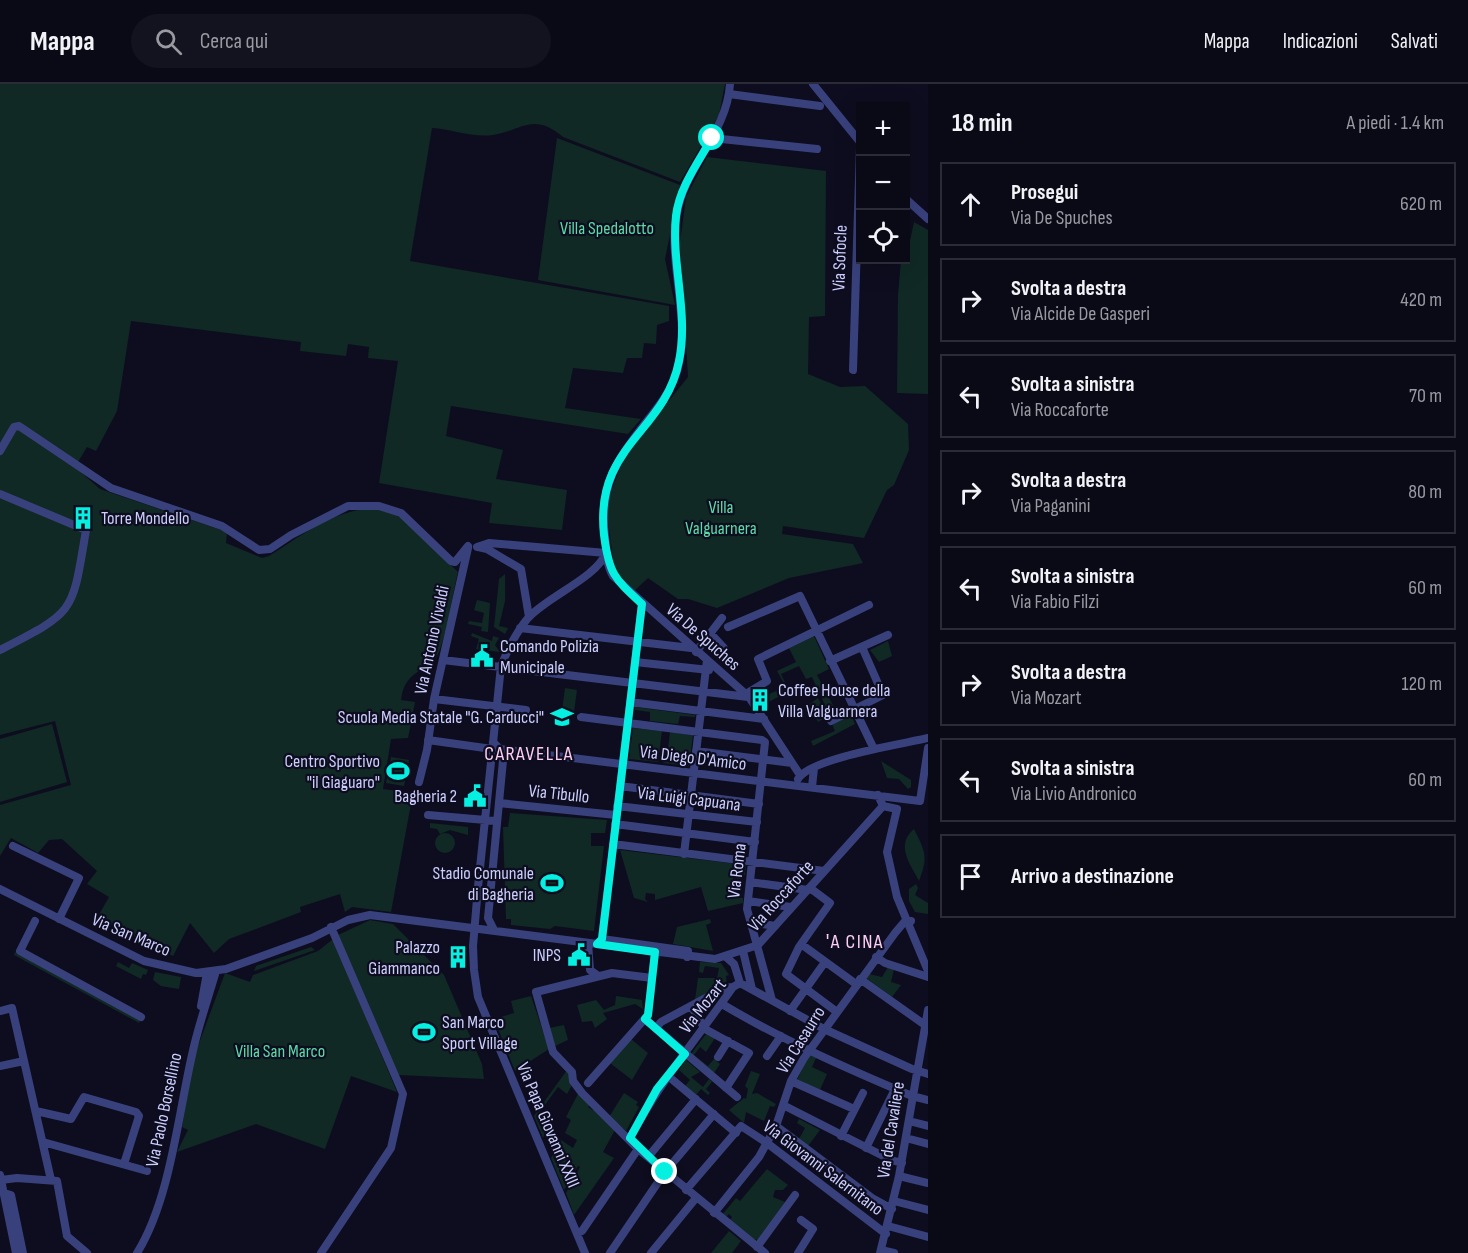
<!DOCTYPE html>
<html lang="it">
<head>
<meta charset="utf-8">
<style>
  :root { --surface:#0a0a17; --page:#131320; --text:#f1f3f6; --muted:#999aa1; --line:#2a2b36 }
  body { margin:0; font-family:"Sofia Sans Condensed",sans-serif; background:var(--page); color:var(--text) }
  .controls { position:absolute; right:18px; top:18px; display:grid; overflow:hidden; border-radius:0px; box-shadow:0 6px 24px #0002 }
  .controls button { width:54px; height:54px; display:grid; place-items:center; padding:0; border:0; border-bottom:2px solid var(--line); background:var(--surface); color:var(--text); font:30px sans-serif }
  .stop { position:absolute; width:18px; height:18px; margin:-14px; border:4px solid #06f0e2; border-radius:50%; background:#fff }
  .stop.end { background:#06f0e2; border-color:#fff; box-shadow:0 2px 6px #0008 }
  .list { margin:0; padding:0; list-style:none }
  h2 { display:flex; justify-content:space-between; align-items:center; height:78px; margin:0; padding:0 24px; font-size:26px }
  h2 small { font-size:20px; font-weight:400; color:var(--muted) }
  .list li { display:grid; grid-template-columns:39px 1fr auto; gap:18px; align-items:center; box-sizing:border-box; height:84px; margin:0 12px 12px; padding:0 12px; border:2px solid var(--line); border-radius:0px }
  .list b { display:block; font-size:22px; white-space:nowrap }
  .list p { margin:0; font-size:20px; white-space:nowrap; color:var(--muted) }
  .list em { font-size:20px; font-style:normal; color:var(--muted) }
  .icon { flex:none; width:33px; height:33px; fill:none; stroke:currentColor; stroke-width:2; stroke-linecap:round; stroke-linejoin:round }
  .map { position:relative; flex:none; width:928px; height:1169px; overflow:hidden }
  header { display:flex; align-items:center; gap:36px; box-sizing:border-box; height:84px; padding:0 30px; background:var(--surface); border-bottom:2px solid var(--line) }
  header strong { font-size:28px }
  nav { display:flex; gap:33px; margin-inline-start:auto; font-size:21px }
  .search { width:420px; height:54px; background:var(--page); display:flex; align-items:center; gap:15px; box-sizing:border-box; padding:0 21px; border-radius:33px; color:var(--muted); font-size:22px }
  main { display:flex }
  aside { flex:1; background:var(--surface) }
  .map>svg:first-child { display:block }
  .green { fill:#102924 }
  .lines { fill:none; stroke-linecap:round; stroke-linejoin:round }
  .minor { stroke:#39417d; stroke-width:8 }
  .route { stroke:#06f0e2; stroke-width:8 }
  .labels { text-anchor:middle; dominant-baseline:central; stroke-width:4.5; stroke-linejoin:round; paint-order:stroke }
  .park-label { font-size:18px; fill:#5bdba7; stroke:#0d0d1f }
  .street-label { font-size:18px; fill:#cccefe; stroke:#0d0d1f }
  .poi-label { font-size:18px; fill:#cccefe; stroke:#0d0d1f; text-anchor:end }
  .neighbourhood-label { font-size:20px; letter-spacing:1.5px; fill:#fecef4; stroke:#0d0d1f }
</style>
</head>
<body>
<header>
<strong>Mappa</strong>
<div class="search"><svg class="icon" aria-label="search" viewBox="0 0 24 24"><circle cx="10" cy="10" r="6"/><path d="M15 15l6 6"/></svg>Cerca qui</div>
<nav><a>Mappa</a><a>Indicazioni</a><a>Salvati</a></nav>
</header>
<main>
<div class="map">
<svg width="928" height="1169" viewBox="0 0 928 1169">
  <rect width="100%" height="100%" fill="#0d0d1f"/>
  <path class="green" d="M0,0H725L719,31L680,98L563,53C533,28 523,46 493,51C474,54 451,45 432,44L410,177L669,222V237L657,241L656,260L644,259L642,274H627L623,289L573,284L565,324L641,335L628,350L451,322L446,352L503,366L496,395L567,406L562,446L489,439L492,419L379,399L398,277L368,274L369,263L348,260L346,272L300,267L301,258L131,237L117,327L96,367L87,363L75,383L100,405L227,448L226,459L262,474L269,472C304,450 357,407 400,433C420,444 441,472 458,488C453,507 446,554 438,570C428,589 405,584 401,616L415,618L408,654L391,655L383,705L413,709L391,828L352,823L345,828L340,810L300,823L301,828L229,855L214,869L190,839L173,872L97,834L109,813L87,800L97,787L62,755L49,756L38,769L11,754L0,772V721L71,701L55,637L0,651Z
    M557,54L680,101L665,175L675,221L538,196Z
    M707,73L826,87L825,232L809,233L808,290L840,303L865,302L908,340L909,366L894,401L887,406L864,454L783,442L782,450L853,460L863,479L789,494L717,524L688,515H678L648,494L633,508L619,493L614,482L606,420L625,372L688,293L680,159L686,113Z
    M914,138L928,146V310L897,309L898,211L901,176H906Z
    M505,490V517L499,542L508,544L505,550L494,543L499,495Z
    M477,516L490,519L488,548L481,547L482,543L468,540L469,537L482,539L484,529L474,526Z
    M472,549L492,557L493,552L499,554L495,561L500,568L476,565L479,555L471,552Z
    M814,552L829,585L817,591L837,629L830,632L812,593L806,595L799,582L781,590L789,607L765,620L755,609L765,604L769,610L786,603L777,587L796,578L789,564Z
    M888,557L892,572L879,578L870,566Z
    M565,604L577,606L574,628L562,626Z
    M818,614L828,632L818,638L808,621Z
    M635,623L695,631V633L680,632L678,640L650,637V628L635,626Z
    M851,631L855,640L813,662L811,657L835,647L832,640Z
    M52,640L67,698L0,718V655Z
    M633,644L662,647L658,678L629,675Z
    M670,648L693,651L689,682L663,679L664,672L670,674L674,665H668Z
    M391,673L409,676L404,702L386,699Z
    M881,677L911,696V703L908,705L899,695L887,694Z
    M510,729L607,736L605,749H591V762H604L594,847L555,842L550,845L511,841V835H506L503,743H508Z
    M430,739L468,743V751L450,746L440,750L437,745L430,744Z
    M914,745C926,769 928,773 919,797C910,780 895,761 914,745Z
    M435 759a10 10 0 1 1 20 0a10 10 0 1 1-20 0Z
    M620,766L746,781L745,791H741L740,795L733,794L735,803L732,804V813L743,814V819L708,827L701,803L655,816V810L646,809L645,815L648,818L634,814Z
    M916,800L918,804L915,811L928,819V830L915,828L909,817V805Z
    M710,835L711,839L706,841L713,867L673,860L677,843Z
    M370,836L393,840L444,891L482,980L484,995L399,991L338,851Z
    M333,855L397,1008L351,992L325,1065L256,1040L177,1068L188,1046L182,1043L194,973L225,889L250,898L253,891L318,867Z
    M311,863L315,866L254,887L256,882Z
    M15,868L141,936L139,939L14,871Z
    M118,878L129,884L132,879L148,886L146,891L143,890L141,895L116,882Z
    M700,878L721,879L729,891L726,892L727,902L695,916L698,894H717L719,884L705,882L703,889L699,888Z
    M888,883L894,885L891,898L901,901L892,913L866,894L869,890L882,893Z
    M155,888L181,893L179,905L161,902L153,896Z
    M531,912L549,965L515,987L494,935L514,929L511,917Z
    M616,912L642,916L643,925L635,920L603,929L607,935L595,944L592,937L582,938L577,921L596,916L604,926L615,921Z
    M564,941L568,956L553,963L549,944Z
    M706,950L715,954L706,968L700,963L694,971L708,982L714,975L720,980L714,989L691,970Z
    M631,955L648,969L632,996L610,979Z
    M809,971L816,974L812,983L827,990L820,1006L797,996Z
    M686,976L700,988L691,993L703,1003L709,995L712,998L706,1005L710,1009L708,1011L701,1005L696,1011L685,1002L690,996L679,986Z
    M567,986L572,1001L567,1010L558,1003L539,1029L542,1036L550,1041L543,1054L534,1032Z
    M751,987L760,990L752,1010L757,1009L776,1020L774,1023L770,1022L764,1037L746,1028L744,1039L729,1026L744,1014L746,1015L748,1005L745,1002Z
    M579,1008L591,1020L588,1023L593,1026L594,1024L615,1046L603,1068L614,1074L574,1131L566,1109L580,1083L578,1082L564,1106L551,1074L561,1056L573,1064L577,1056L565,1049L571,1036L566,1033Z
    M624,1009L638,1018L636,1021L639,1023L626,1047L609,1033Z
    M799,1035L820,1046L808,1062L799,1055L805,1044L797,1039Z
    M767,1085L788,1101L783,1106H775L773,1113L785,1118L759,1156L753,1155L729,1137L732,1133L729,1130L725,1134L722,1131L736,1114L740,1117Z
    M729,1147L741,1157L732,1169H711Z"/>
  <g class="lines">
    <path class="minor" d="M730,0C727,49 685,82 677,129C667,179 692,235 677,287C671,307 659,322 647,337C616,376 599,402 605,452C606,465 606,481 613,492L749,613L800,691
      M813,0L860,58
      M729,10L820,22
      M712,54L817,65
      M906,115L928,135
      M853,286L860,63
      M0,367L14,343L19,342L111,404L222,442L259,466L270,465L291,451L348,422H379L401,429L451,477L455,478L468,462
      M0,410L86,446C72,530 76,527 0,566
      M477,463L489,459L606,469
      M478,463L487,465L521,485L529,533
      M728,543L800,512L873,663
      M520,544L691,564
      M710,549L724,564
      M696,568L722,534
      M443,576L748,613
      M830,577L888,551
      M635,578L709,586
      M746,610L767,597L758,575L869,521
      M434,615L526,626
      M630,618L764,635
      M581,633L762,656L765,658L747,825L772,916
      M831,637L883,611L862,563
      M428,656L492,665
      M493,658L500,665L920,717L928,664
      M696,667L792,679
      M798,695C810,674 903,660 928,654
      M419,698L427,666L434,615L468,464
      M620,702L759,720
      M812,703L814,684
      M878,711L883,722L897,725
      M499,719L616,731
      M617,722L757,738
      M897,725L887,768L897,813L928,887
      M428,731L497,737
      M615,740L755,758
      M613,760L824,787
      M13,762L79,794L59,835
      M684,770L707,576
      M750,798L808,806
      M810,804L830,819L799,863L786,890L837,928
      M0,805L144,877L196,889L226,885L312,854L348,836L370,831L715,875L758,861L883,722
      M748,817L791,823
      M35,837L20,867L141,933
      M751,838L775,842
      M494,846L488,834L504,666
      M602,855L688,867L687,873
      M588,859L590,886L597,891
      M597,860L602,855L642,520
      M801,860L856,900
      M743,867L752,905
      M726,873L734,880L740,899L824,945L912,985L928,990
      M876,873L885,879L928,893
      M652,894L612,889L536,908L553,968L572,988L573,997L582,1009L638,1065L765,1169
      M860,895L925,941
      M722,920C782,956 848,985 912,1012L928,1016
      M201,922L207,889
      M691,922L705,945L749,969L726,1004
      M0,927L12,924L51,1096
      M790,927L825,878
      M645,935L737,1013
      M656,944L661,938L724,904L733,903
      M767,972L781,952
      M718,973L728,957
      M0,982L24,977
      M668,992L736,1049
      M791,997L854,1025
      M588,999L648,931L655,868
      M783,1021L891,1076L902,1079
      M36,1027L71,1035L84,1013L136,1028L139,1032L124,1080
      M909,1037L928,1042
      M776,1042L872,1114L892,1125
      M841,1052L863,1009
      M630,1054C658,1000 698,953 733,903L740,899
      M906,1054L928,1060
      M43,1058L147,1087
      M866,1064L895,1005
      M648,1073L696,1015
      M0,1091L16,1169
      M899,1092L928,1099
      M1,1096L17,1094L57,1097L67,1152L87,1169
      M686,1106L741,1042L767,1059L886,1150
      M4,1109L11,1111L23,1169
      M894,1117L928,1126
      M714,1129L759,1073L776,1042L791,997L804,974L895,849L906,836L911,837
      M888,1142L928,1153
      M577,1149L582,1147L638,1065
      M757,1163L795,1111
      M881,1166L894,1169
      M137,1169C170,1116 178,1032 192,971C198,942 208,915 216,887
      M321,1169L391,1064L403,1010L331,843
      M585,1169L478,913L474,886L473,862L478,803L501,582C508,565 516,548 528,534C548,512 596,494 606,469
      M610,1169L665,1088L714,1030
      M651,1169L696,1114
      M798,1169L813,1145L801,1136
      M880,1169L899,1092L928,926"/>
  </g>
  <g class="lines">
    <path class="route" d="M665,1088L630,1054L657,1005L685,970L645,935L648,931L655,868L597,860L602,855L642,520C614,494 609,490 604,451C594,361 665,349 679,277C689,229 671,180 676,132C679,104 699,77 712,54"/>
  </g>
  <defs>
    <g id="building-bare" transform="scale(1.8)"><path d="M-4-6H4V6H1V3H-1V6H-4ZM-2.5-4.3h1.7v1.8h-1.7ZM.8-4.3h1.7v1.8H.8ZM-2.5-1h1.7V.8h-1.7ZM.8-1h1.7V.8H.8Z" fill="#06f0e2" stroke="#0d0d1f" stroke-width="2.5" paint-order="stroke"/></g>
    <g id="civic-bare" transform="scale(1.8)"><path d="M-.6-6.5H3V-4.5H.6V-3L4-1V1h2V6H-6V1h2V-1L-.6-3ZM-1.2 2.5V6h2.4V2.5Z" fill="#06f0e2" stroke="#0d0d1f" stroke-width="2.5" paint-order="stroke"/></g>
    <g id="school-bare" transform="scale(1.8)"><path d="M0-5L7-2L0 1L-7-2ZM-4 1L0 2.5L4 1V4Q0 6-4 4Z" fill="#06f0e2" stroke="#0d0d1f" stroke-width="2.5" paint-order="stroke"/></g>
    <g id="stadium-bare" transform="scale(1.8)"><path d="M0-5a6.5 5 0 1 0 0 10a6.5 5 0 1 0 0-10ZM-3.5-1.8h7v3.6h-7Z" fill="#06f0e2" stroke="#0d0d1f" stroke-width="2.5" paint-order="stroke"/></g>
  </defs>
  <g fill-rule="evenodd">
    <use href="#building-bare" x="83" y="434"/>
    <use href="#civic-bare" x="482" y="572"/>
    <use href="#building-bare" x="760" y="616"/>
    <use href="#school-bare" x="562" y="633"/>
    <use href="#stadium-bare" x="398" y="687"/>
    <use href="#civic-bare" x="475" y="712"/>
    <use href="#stadium-bare" x="552" y="799"/>
    <use href="#civic-bare" x="579" y="871"/>
    <use href="#building-bare" x="458" y="873"/>
    <use href="#stadium-bare" x="424" y="948"/>
  </g>
  <g class="labels">
    <g class="park-label">
      <text x="607" y="144">Villa Spedalotto</text>
      <text x="721" y="423">Villa<tspan x="721" dy="21">Valguarnera</tspan></text>
      <text x="280" y="967">Villa San Marco</text>
    </g>
    <g class="street-label">
      <text transform="translate(840 174) rotate(-88)">Via Sofocle</text>
      <text transform="translate(703 553) rotate(41)">Via De Spuches</text>
      <text transform="translate(432 556) rotate(-78)">Via Antonio Vivaldi</text>
      <text transform="translate(693 674) rotate(7)">Via Diego D'Amico</text>
      <text transform="translate(559 710) rotate(6)">Via Tibullo</text>
      <text transform="translate(689 715) rotate(7)">Via Luigi Capuana</text>
      <text transform="translate(737 787) rotate(-83)">Via Roma</text>
      <text transform="translate(781 812) rotate(-48)">Via Roccaforte</text>
      <text transform="translate(131 851) rotate(23)">Via San Marco</text>
      <text transform="translate(703 922) rotate(-52)">Via Mozart</text>
      <text transform="translate(801 956) rotate(-58)">Via Casaurro</text>
      <text transform="translate(164 1026) rotate(-78)">Via Paolo Borsellino</text>
      <text transform="translate(548 1041) rotate(67)">Via Papa Giovanni XXIII</text>
      <text transform="translate(891 1046) rotate(-81)">Via del Cavaliere</text>
      <text transform="translate(823 1084) rotate(37)">Via Giovanni Salernitano</text>
    </g>
    <g class="poi-label">
      <text x="101" y="434" text-anchor="start">Torre Mondello</text>
      <text x="500" y="562" text-anchor="start">Comando Polizia<tspan x="500" dy="21">Municipale</tspan></text>
      <text x="778" y="606" text-anchor="start">Coffee House della<tspan x="778" dy="21">Villa Valguarnera</tspan></text>
      <text x="544" y="633">Scuola Media Statale "G. Carducci"</text>
      <text x="380" y="677">Centro Sportivo<tspan x="380" dy="21">"il Giaguaro"</tspan></text>
      <text x="457" y="712">Bagheria 2</text>
      <text x="534" y="789">Stadio Comunale<tspan x="534" dy="21">di Bagheria</tspan></text>
      <text x="440" y="863">Palazzo<tspan x="440" dy="21">Giammanco</tspan></text>
      <text x="561" y="871">INPS</text>
      <text x="442" y="938" text-anchor="start">San Marco<tspan x="442" dy="21">Sport Village</tspan></text>
    </g>
    <g class="neighbourhood-label">
      <text x="529" y="670">CARAVELLA</text>
      <text x="855" y="858">'A CINA</text>
    </g>
  </g>
</svg>
<div class="controls">
<button>+</button>
<button>−</button>
<button><svg class="icon" aria-label="locate" viewBox="0 0 24 24"><circle cx="12" cy="12" r="6"/><path d="M12 2v4M12 18v4M2 12h4M18 12h4"/></svg></button>
</div>
<div class="stop" style="left:712px;top:54px"></div>
<div class="stop end" style="left:665px;top:1088px"></div>
</div>
<aside>
<h2>18 min<small>A piedi · 1.4 km</small></h2>
<ul class="list">
<li><svg class="icon" aria-label="ahead" viewBox="0 0 24 24"><path d="M12 20V5M6 11l6-6 6 6"/></svg><div><b>Prosegui</b><p>Via De Spuches</p></div><em>620 m</em></li>
<li><svg class="icon" aria-label="right" viewBox="0 0 24 24"><path d="M7 20v-9h11M14 6l5 5-5 5"/></svg><div><b>Svolta a destra</b><p>Via Alcide De Gasperi</p></div><em>420 m</em></li>
<li><svg class="icon" aria-label="left" viewBox="0 0 24 24"><path d="M17 20v-9H6M10 6l-5 5 5 5"/></svg><div><b>Svolta a sinistra</b><p>Via Roccaforte</p></div><em>70 m</em></li>
<li><svg class="icon" aria-label="right" viewBox="0 0 24 24"><path d="M7 20v-9h11M14 6l5 5-5 5"/></svg><div><b>Svolta a destra</b><p>Via Paganini</p></div><em>80 m</em></li>
<li><svg class="icon" aria-label="left" viewBox="0 0 24 24"><path d="M17 20v-9H6M10 6l-5 5 5 5"/></svg><div><b>Svolta a sinistra</b><p>Via Fabio Filzi</p></div><em>60 m</em></li>
<li><svg class="icon" aria-label="right" viewBox="0 0 24 24"><path d="M7 20v-9h11M14 6l5 5-5 5"/></svg><div><b>Svolta a destra</b><p>Via Mozart</p></div><em>120 m</em></li>
<li><svg class="icon" aria-label="left" viewBox="0 0 24 24"><path d="M17 20v-9H6M10 6l-5 5 5 5"/></svg><div><b>Svolta a sinistra</b><p>Via Livio Andronico</p></div><em>60 m</em></li>
<li><svg class="icon" aria-label="arrive" viewBox="0 0 24 24"><path d="M6 21V4h12l-3 4 3 4H6"/></svg><div><b>Arrivo a destinazione</b></div></li>
</ul>
</aside>
</main>
</body>
</html>
